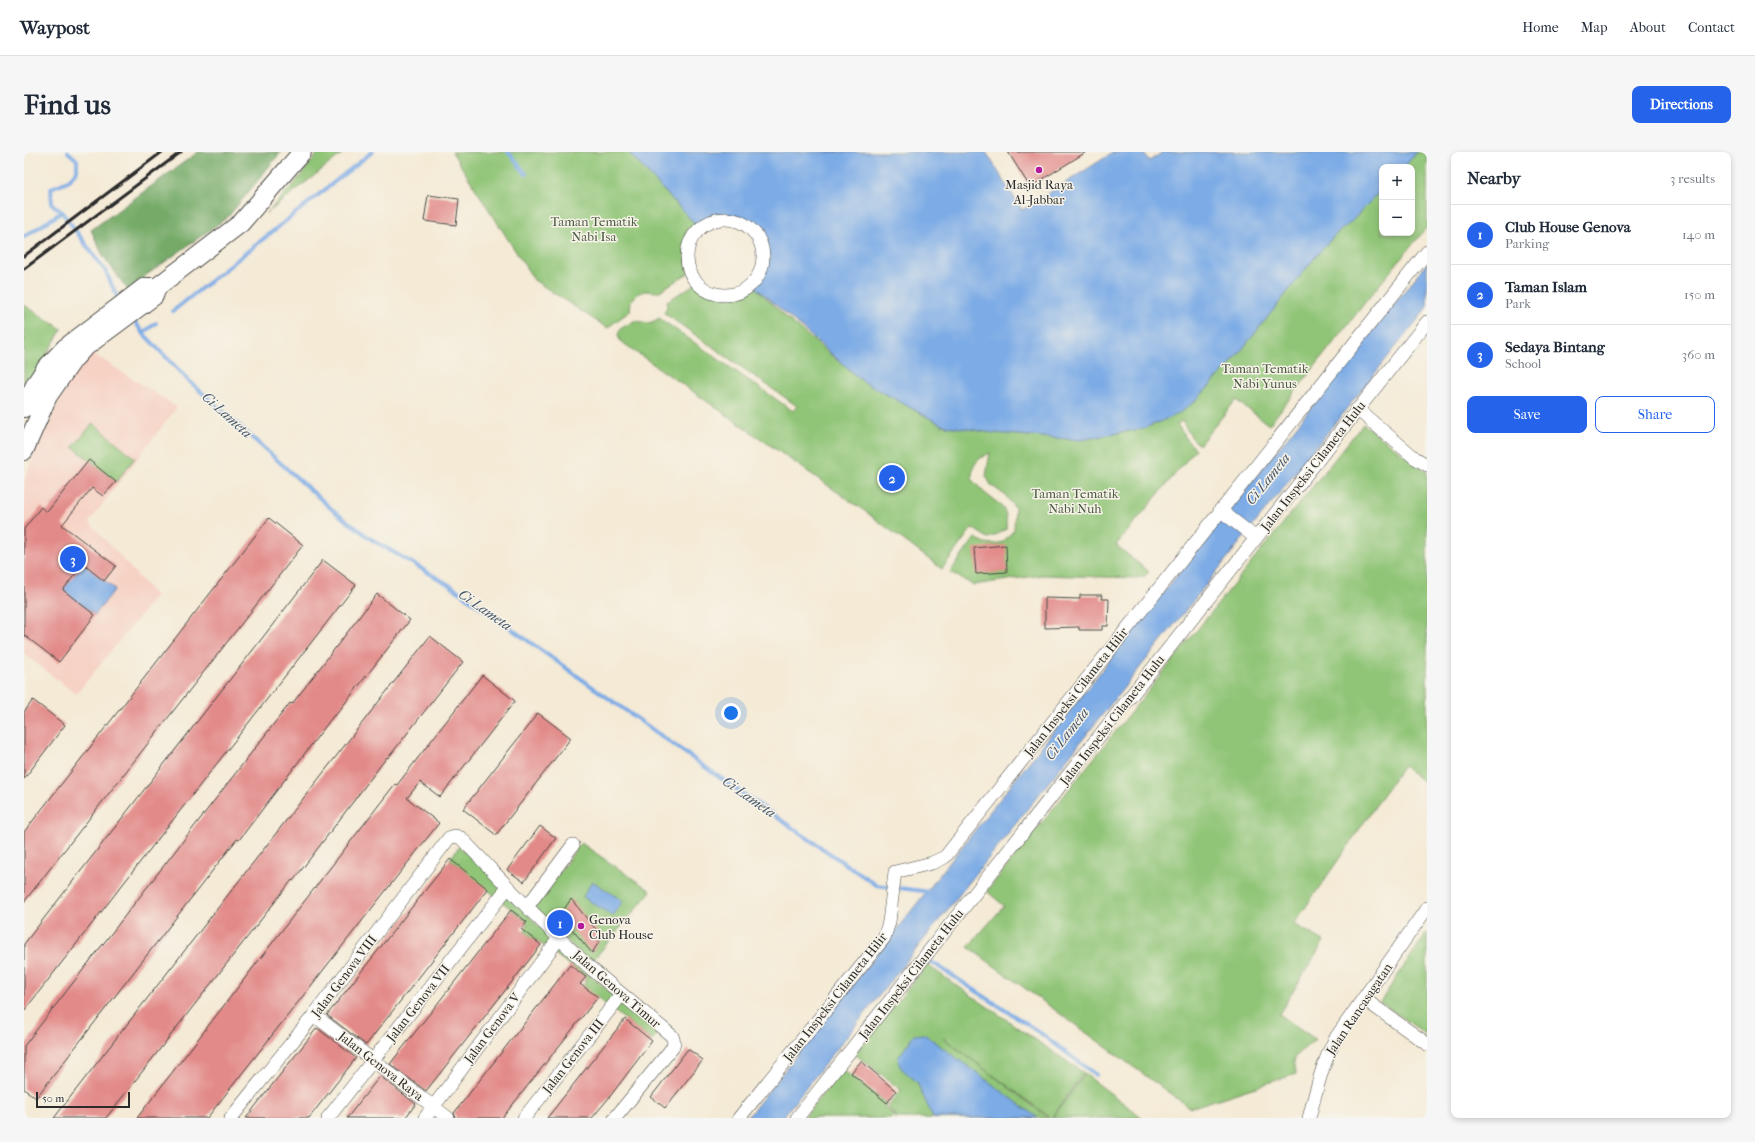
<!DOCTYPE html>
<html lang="en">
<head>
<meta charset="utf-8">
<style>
  :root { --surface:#fff; --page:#f6f6f7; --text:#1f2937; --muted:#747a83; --line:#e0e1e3; --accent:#2563eb }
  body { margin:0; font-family:"IM FELL French Canon",serif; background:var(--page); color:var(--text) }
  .controls { position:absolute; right:12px; top:12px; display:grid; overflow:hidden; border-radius:8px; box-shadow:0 2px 6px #0003 }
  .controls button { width:36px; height:36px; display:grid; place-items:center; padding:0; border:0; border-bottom:1px solid var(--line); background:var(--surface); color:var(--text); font:20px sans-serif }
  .scale { position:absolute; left:12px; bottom:10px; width:94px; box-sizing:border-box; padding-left:4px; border:2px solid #2b2b2b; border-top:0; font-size:11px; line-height:14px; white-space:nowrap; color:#2b2b2b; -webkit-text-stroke:3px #f7f3e8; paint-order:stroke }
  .you { position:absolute; left:707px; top:561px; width:14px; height:14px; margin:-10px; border:3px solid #fff; border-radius:50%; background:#1a73e8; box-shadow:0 0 0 6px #1a73e833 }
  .badge { display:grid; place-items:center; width:26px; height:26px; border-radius:50%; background:var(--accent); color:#fff; font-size:13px; font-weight:700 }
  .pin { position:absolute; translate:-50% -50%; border:2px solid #fff; box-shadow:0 1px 4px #0006 }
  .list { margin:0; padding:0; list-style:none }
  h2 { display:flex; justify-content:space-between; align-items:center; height:52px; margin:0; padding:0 16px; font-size:17px }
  h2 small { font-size:13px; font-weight:400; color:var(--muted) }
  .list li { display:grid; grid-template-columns:26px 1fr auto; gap:12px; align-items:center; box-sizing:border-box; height:60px; padding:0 16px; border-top:1px solid var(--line) }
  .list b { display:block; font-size:15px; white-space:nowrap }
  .list p { margin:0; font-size:13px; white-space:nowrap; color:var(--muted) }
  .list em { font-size:13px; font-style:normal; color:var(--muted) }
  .actions { display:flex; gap:8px; padding:12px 16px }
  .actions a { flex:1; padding:9px 0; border:1px solid var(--accent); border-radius:8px; text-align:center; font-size:14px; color:var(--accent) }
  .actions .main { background:var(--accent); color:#fff }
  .map { position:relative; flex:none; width:1403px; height:966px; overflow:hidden; border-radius:8px }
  header { display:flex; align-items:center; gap:24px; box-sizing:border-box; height:56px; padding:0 20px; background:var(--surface); border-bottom:1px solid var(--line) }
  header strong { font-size:19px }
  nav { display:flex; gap:22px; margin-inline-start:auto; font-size:14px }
  .intro { display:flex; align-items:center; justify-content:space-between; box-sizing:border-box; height:96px; padding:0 24px }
  h1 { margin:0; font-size:28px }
  .button { padding:10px 18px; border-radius:8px; background:var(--accent); color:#fff; font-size:14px; font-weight:700 }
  main { display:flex; gap:24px; padding:0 24px }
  aside { flex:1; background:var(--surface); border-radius:8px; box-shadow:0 2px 6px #0003 }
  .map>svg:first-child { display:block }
  .built { fill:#f6d2c4 }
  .green { fill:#90c577; stroke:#5e7851 }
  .forest { fill:#74aa68; stroke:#506a4a }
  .water { fill:#7cabe6; stroke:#546b88 }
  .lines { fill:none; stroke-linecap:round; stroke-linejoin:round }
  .stream { stroke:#7cabe6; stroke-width:4 }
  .building { fill:#e28a89 }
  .street-casing { stroke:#494844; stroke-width:14 }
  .secondary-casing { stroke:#494844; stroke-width:20 }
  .street { stroke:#fff; stroke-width:13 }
  .secondary { stroke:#fff; stroke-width:18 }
  .rail { stroke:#2b2b2b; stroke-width:3 }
  .poi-dot { fill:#b5179e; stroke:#f7f3e8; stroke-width:1.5 }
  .labels { text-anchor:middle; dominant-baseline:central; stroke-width:3; stroke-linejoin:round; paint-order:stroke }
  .poi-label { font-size:13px; fill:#2b2b2b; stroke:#f7f3e8 }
  .park-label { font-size:13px; fill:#495942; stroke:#f7f3e8 }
  .street-label { font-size:13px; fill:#2b2b2b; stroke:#f7f3e8 }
  .water-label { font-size:14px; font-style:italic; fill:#47586c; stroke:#f7f3e8 }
</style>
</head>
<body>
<header>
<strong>Waypost</strong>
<nav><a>Home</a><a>Map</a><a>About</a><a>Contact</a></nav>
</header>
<div class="intro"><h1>Find us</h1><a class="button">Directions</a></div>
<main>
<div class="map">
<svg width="1403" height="966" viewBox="0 0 1403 966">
  <rect width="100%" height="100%" fill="#f7f3e8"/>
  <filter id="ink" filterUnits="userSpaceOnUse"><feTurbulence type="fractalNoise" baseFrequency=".025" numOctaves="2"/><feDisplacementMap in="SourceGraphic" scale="8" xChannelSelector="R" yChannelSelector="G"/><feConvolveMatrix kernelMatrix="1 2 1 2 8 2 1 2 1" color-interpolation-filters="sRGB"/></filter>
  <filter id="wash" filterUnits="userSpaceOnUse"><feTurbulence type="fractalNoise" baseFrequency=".012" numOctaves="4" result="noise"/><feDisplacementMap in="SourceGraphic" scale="16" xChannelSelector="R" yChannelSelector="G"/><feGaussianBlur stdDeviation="0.9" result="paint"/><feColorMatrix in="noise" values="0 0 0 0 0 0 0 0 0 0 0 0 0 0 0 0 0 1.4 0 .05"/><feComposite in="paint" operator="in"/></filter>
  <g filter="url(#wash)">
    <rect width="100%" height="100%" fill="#f4ead5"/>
    <path class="built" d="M68,201L153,255L65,370L132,444L52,542L0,502V330L10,302L46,227Z"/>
    <path class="green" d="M295,0H320L242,62L270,32Z
      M428,0H604L676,77C665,91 661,103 666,120L634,140L621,139L614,142L607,149L606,159L583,176L510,128Z
      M1393,0H1403V75L1347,143L1245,273L1212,248L1175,293L1167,285L1158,269L1153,272L1164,289L1172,297L1092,393L1125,420L1121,424L1112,426L1018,423L949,433L926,420L951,386L961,391L969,392L979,390L990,378L991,356L982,344L967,333L962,324L966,301C952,307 948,313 948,328C953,332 957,338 962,342C978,355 984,354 982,377L972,383L964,386L948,376L918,417L842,360L596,189L594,183L596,177L612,168C621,172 627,172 635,166L769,259L773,254L640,161L643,155V149L673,131C688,147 712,146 728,132L765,168L838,229L918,273L970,281L1057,288L1121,276L1154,262L1170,250L1205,214L1292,104L1311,83L1326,70L1358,37V81H1388V15H1380Z
      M0,153L38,177L0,239Z
      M69,271L111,306L92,330L49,295Z
      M1339,272L1403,320V632L1379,614L1270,772L1300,789L1255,862L1291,887L1270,906L1272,922L1166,956L944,795L980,754L963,739Z
      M557,691L627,739L566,812L510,754Z
      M435,695L447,703L545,806L635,880L628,889L560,835L562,825L501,780L503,770L426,707Z
      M1403,780V883L1356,850Z
      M903,813L1060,921L1027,966L919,886L1025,966H870L872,963L863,956L877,938L831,902Z
      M818,917L863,952L861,956L870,963L868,966H780Z
      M1061,922L1119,966H1028Z"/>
    <path class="forest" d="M174,0H257L204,65L121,124L105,140L78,102L67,78Z"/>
    <path class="water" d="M604,0H962L998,58L1090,0H1119L1125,9L1139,0H1393L1380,15H1358V37L1326,71L1311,83L1292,104L1205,214L1170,250L1154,262L1121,276L1057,288L970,281L918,273L838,229L728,132C751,107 735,63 698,67C690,68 683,72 676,77Z
      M1403,111V156L1098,538L758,966H723L1170,402Z
      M59,412L91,437L71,463L39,438Z
      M568,729L599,749L589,764L559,745Z
      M900,882L1014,966H909L893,930L877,916L874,906L890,883Z"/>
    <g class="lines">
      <path class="stream" d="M44,0L53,8V19L44,29L27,36L28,52L38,60L82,120L95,149
        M484,0L502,22
        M0,85L38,60
        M149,159L348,0
        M108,166L119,181L164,228L311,360L347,387L427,434L709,635L852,733L906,740
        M119,181L132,171
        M906,809L1015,880L1072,923"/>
    </g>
    <g id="blocks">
      <path class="building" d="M984,0H1062L1006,35Z
        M404,43L435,47L432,73L400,69Z
        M65,308L92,330L79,344L68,336L38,373L92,414L80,429L59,412L39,438L71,463L35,510L0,483V377L17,355L23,360Z
        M245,366L279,393L0,750V680Z
        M982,393L983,420L952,422L950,396Z
        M299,408L332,433L0,859V792Z
        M353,442L386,468L311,564L310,563L215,688L213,687L12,946L0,937V894L266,551L268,552Z
        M1056,443H1078L1077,447H1085L1084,474H1078V478H1055V475L1021,476V446L1056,447Z
        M406,484L439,510L364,606L363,605L269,729L268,728L82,966H30Z
        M458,523L491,549L416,645L396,630L383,646L415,671L183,966H113L371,632L373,633Z
        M9,548L41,573L0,627V560Z
        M514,561L547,586L472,683L439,657Z
        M516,674L532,686L500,730L483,718Z
        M426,707L464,737L342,893L303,863Z
        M547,747L578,785L568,801L536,763Z
        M487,758L503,770L497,777L517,793L402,939L366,912Z
        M546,813L562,825L556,832L574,845L478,966H432L430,961Z
        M601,867L628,889L584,947L568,966H523Z
        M293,876L332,906L285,966H222Z
        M664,897L679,908L641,956L627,945Z
        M837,909L872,939L863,951L827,921Z
        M356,924L392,952L381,966H323Z"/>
    </g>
  </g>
  <g filter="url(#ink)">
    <use href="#blocks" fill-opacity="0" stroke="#494844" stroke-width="1"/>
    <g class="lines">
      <g class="street-casing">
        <path id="street" d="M663 105a38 38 0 1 1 76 0a38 38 0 1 1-76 0Z
          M1333,257L1391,306L1403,313
          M1196,358L1232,386
          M503,755L549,693
          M1340,847L1403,892
          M290,863L424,966
          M207,966L290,863L425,686L431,684L437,686L503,755L564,814L648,884L650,890L649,895L591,966
          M304,966L484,735
          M401,966L536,785
          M500,966L598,842
          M715,966L860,786L865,770L871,720L908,711L921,705L1403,100
          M773,966L1403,170
          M1285,966C1293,936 1298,911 1313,884L1403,756"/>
      </g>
      <g class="secondary-casing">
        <path id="secondary" d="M0,256L12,231L22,216L41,196L121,135H133
          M0,299L24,244L49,208L60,196L130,144L133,135L217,71L278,0"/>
      </g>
      <use href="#street" class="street"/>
      <use href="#secondary" class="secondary"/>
      <path class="rail" d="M0,104L138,0
        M0,117L157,0"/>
    </g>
  </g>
  <g class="poi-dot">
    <circle cx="1015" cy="18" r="4"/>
    <circle cx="557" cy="774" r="4"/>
  </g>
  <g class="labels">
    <g class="poi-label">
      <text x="1015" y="32">Masjid Raya<tspan x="1015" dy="15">Al-Jabbar</tspan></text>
      <text x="565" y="767" text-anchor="start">Genova<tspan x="565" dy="15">Club House</tspan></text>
    </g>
    <g class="park-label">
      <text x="570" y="69">Taman Tematik<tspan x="570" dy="15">Nabi Isa</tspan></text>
      <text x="1241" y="216">Taman Tematik<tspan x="1241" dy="15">Nabi Yunus</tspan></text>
      <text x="1051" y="341">Taman Tematik<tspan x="1051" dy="15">Nabi Nuh</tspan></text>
    </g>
    <g class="street-label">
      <text transform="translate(1289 314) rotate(-52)">Jalan Inspeksi Cilameta Hulu</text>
      <text transform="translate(1052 540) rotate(-52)">Jalan Inspeksi Cilameta Hilir</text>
      <text transform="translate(1088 568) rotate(-52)">Jalan Inspeksi Cilameta Hulu</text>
      <text transform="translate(887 822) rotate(-52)">Jalan Inspeksi Cilameta Hulu</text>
      <text transform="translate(320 824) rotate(-53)">Jalan Genova VIII</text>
      <text transform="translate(593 837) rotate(41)">Jalan Genova Timur</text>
      <text transform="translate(811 845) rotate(-52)">Jalan Inspeksi Cilameta Hilir</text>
      <text transform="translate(394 851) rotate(-52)">Jalan Genova VII</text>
      <text transform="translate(1335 857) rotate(-56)">Jalan Rancasagatan</text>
      <text transform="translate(468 876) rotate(-53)">Jalan Genova V</text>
      <text transform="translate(549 904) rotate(-52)">Jalan Genova III</text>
      <text transform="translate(357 914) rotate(38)">Jalan Genova Raya</text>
    </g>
    <g class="water-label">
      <text transform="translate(203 263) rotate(42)">Ci Lameta</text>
      <text transform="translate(1244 327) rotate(-51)">Ci Lameta</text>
      <text transform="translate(461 458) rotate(35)">Ci Lameta</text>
      <text transform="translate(1043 582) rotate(-52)">Ci Lameta</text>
      <text transform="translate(725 645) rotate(35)">Ci Lameta</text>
    </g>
  </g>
</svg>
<div class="controls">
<button>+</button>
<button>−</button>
</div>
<div class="scale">50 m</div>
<div class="you"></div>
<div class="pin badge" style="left:536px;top:771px">1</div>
<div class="pin badge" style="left:868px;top:326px">2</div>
<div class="pin badge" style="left:49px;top:407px">3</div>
</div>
<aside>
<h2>Nearby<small>3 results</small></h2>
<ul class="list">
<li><span class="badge">1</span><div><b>Club House Genova</b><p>Parking</p></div><em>140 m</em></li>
<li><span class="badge">2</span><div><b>Taman Islam</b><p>Park</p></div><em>150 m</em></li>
<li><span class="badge">3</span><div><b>Sedaya Bintang</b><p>School</p></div><em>360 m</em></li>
</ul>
<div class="actions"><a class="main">Save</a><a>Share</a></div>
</aside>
</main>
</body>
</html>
